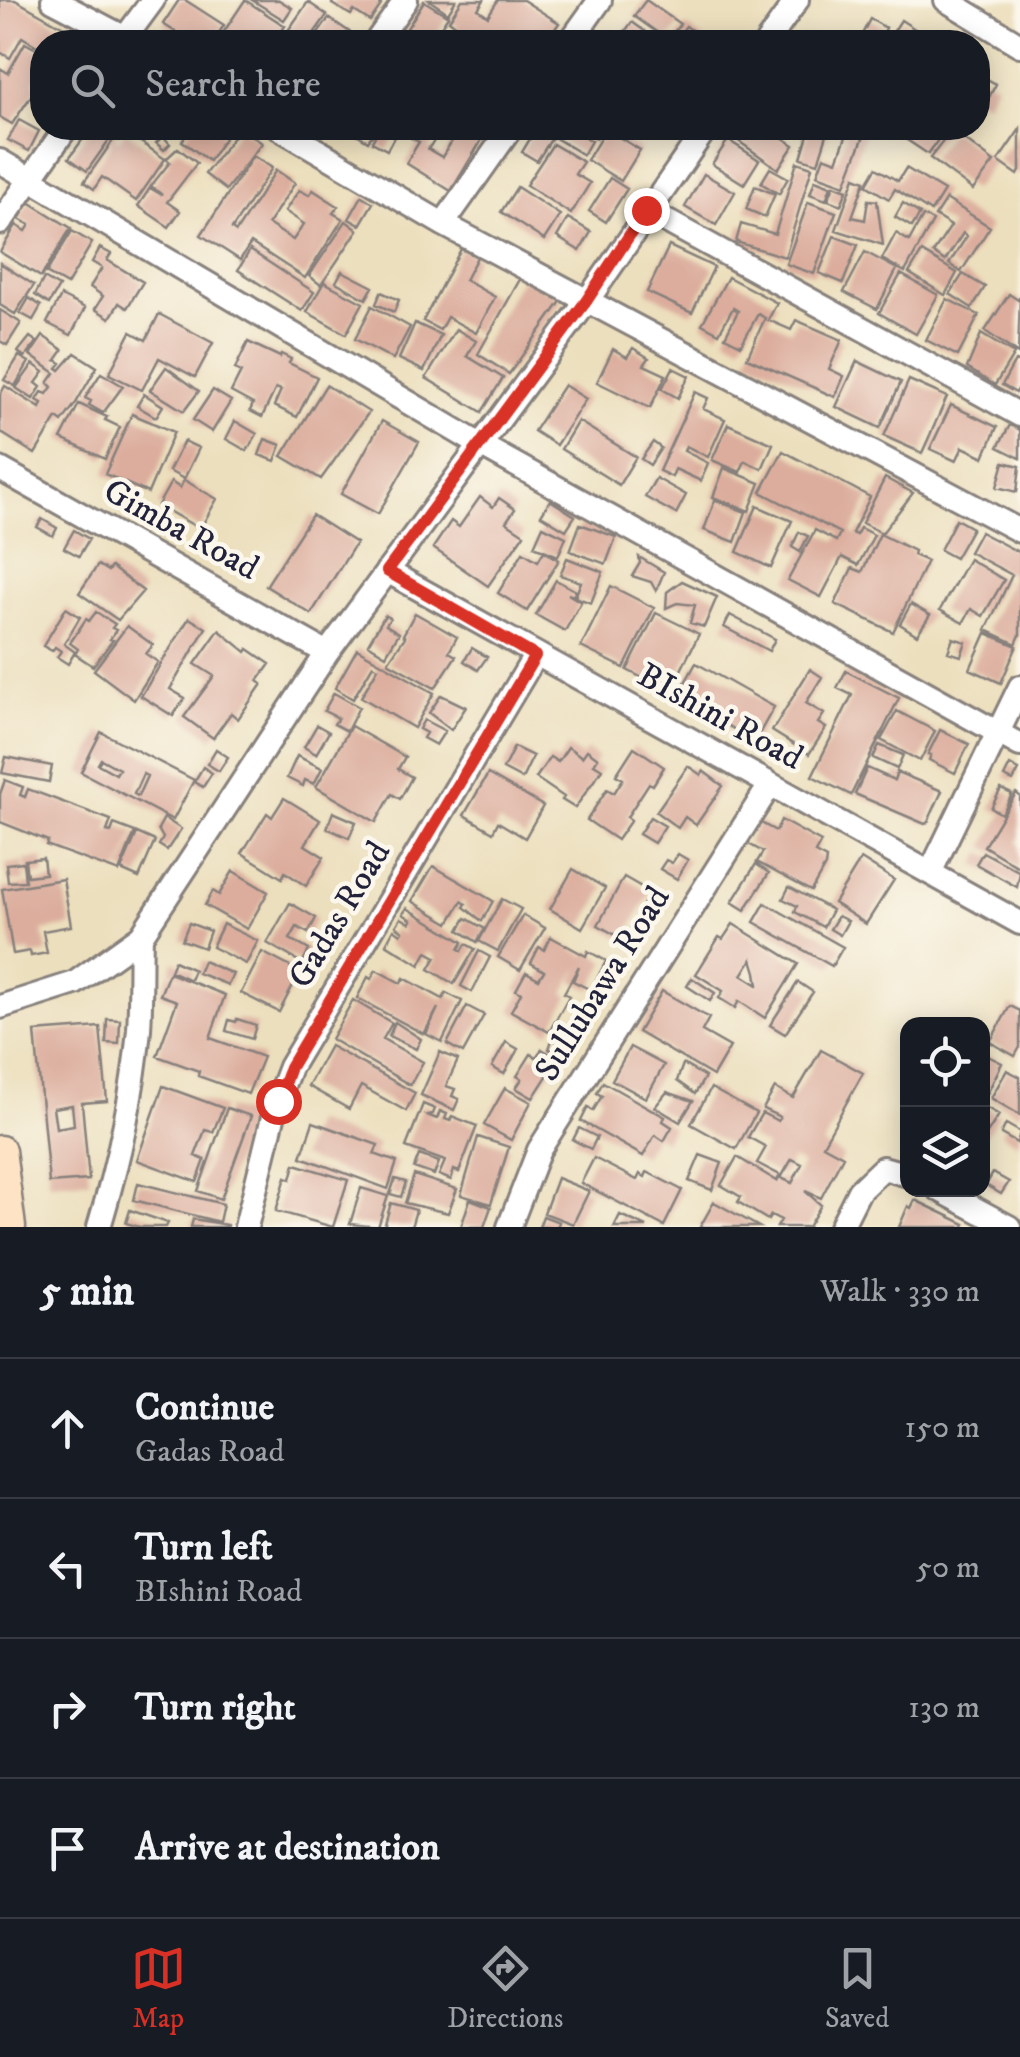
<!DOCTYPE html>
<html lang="en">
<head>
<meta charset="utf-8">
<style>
  :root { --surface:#171b24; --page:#20242c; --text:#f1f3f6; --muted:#9ea1a6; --line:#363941; --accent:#d93025 }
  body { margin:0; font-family:"IM FELL DW Pica",serif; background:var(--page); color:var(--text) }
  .controls { position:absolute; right:30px; bottom:30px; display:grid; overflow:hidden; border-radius:20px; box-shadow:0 5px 25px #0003 }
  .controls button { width:90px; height:90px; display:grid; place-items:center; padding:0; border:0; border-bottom:2px solid var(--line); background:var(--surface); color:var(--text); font:50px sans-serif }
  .stop { position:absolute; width:30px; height:30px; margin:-22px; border:8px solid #d93025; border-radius:50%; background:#fff }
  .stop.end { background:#d93025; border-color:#fff; box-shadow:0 2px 10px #0008 }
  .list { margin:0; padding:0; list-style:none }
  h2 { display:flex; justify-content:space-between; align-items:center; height:130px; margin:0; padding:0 40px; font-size:42px }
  h2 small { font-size:32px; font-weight:400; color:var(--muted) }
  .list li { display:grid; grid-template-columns:65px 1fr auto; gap:30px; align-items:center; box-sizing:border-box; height:140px; padding:0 40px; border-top:2px solid var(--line) }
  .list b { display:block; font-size:38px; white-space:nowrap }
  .list p { margin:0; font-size:32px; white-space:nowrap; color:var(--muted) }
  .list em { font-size:32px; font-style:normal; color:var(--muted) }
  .icon { flex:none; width:55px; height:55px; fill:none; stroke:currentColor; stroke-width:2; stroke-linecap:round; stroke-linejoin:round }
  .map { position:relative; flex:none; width:1020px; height:1227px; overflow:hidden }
  .search { position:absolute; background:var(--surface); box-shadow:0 5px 25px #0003; left:30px; right:30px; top:30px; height:110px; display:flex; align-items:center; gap:25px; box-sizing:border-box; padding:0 35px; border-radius:40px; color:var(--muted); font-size:38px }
  .sheet { height:690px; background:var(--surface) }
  nav { display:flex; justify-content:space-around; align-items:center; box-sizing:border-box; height:140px; border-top:2px solid var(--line); background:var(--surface); font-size:28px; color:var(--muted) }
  nav a { display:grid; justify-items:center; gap:5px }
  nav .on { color:var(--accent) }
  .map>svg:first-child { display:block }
  .building { fill:#dcad9d; fill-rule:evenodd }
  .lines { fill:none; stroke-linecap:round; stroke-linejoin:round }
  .street-casing { stroke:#87807c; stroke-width:28 }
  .secondary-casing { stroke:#87807c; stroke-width:35 }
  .street { stroke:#fff; stroke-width:22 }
  .secondary { stroke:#fee4c5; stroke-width:30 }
  .route { stroke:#d93025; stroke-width:12 }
  .labels { text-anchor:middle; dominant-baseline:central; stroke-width:9; stroke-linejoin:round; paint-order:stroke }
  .street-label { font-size:35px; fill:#22223b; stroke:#fbf7ec }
</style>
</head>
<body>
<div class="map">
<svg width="1020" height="1227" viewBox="0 0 1020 1227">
  <rect width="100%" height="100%" fill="#fbf7ec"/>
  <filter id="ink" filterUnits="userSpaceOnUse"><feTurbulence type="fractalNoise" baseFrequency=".01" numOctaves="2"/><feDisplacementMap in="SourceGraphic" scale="20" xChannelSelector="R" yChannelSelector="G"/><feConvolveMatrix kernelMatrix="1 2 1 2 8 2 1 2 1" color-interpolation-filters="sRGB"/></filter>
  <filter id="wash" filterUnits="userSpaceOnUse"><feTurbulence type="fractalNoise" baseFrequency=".0048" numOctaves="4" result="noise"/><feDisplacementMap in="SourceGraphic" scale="40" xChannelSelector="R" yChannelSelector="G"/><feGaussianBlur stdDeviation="2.25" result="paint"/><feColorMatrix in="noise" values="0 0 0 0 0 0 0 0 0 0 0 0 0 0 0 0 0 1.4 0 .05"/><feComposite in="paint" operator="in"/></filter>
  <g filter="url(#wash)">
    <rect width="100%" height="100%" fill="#ecdfbd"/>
    <g id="blocks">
      <path class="building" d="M0,0H15L67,29L60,42H42V49L22,37L10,58L0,52Z
        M179,0H185L224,25L213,42H191L163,24Z
        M245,0L285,26L275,42H217Z
        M252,0H279L292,8L284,20Z
        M334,0H377L381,5L370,21L354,11L351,15L332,4Z
        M429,0H456L448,13Z
        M462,0H484L478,9L488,16L498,0H523L559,23L546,42H480L471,36L467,42H448L458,27L449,20Z
        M646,0L680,24L668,40L634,16Z
        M424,1L448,16L431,42H409L401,38Z
        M308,2L327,15L308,42H280Z
        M329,18L351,33L344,42H312Z
        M870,19L886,28L879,42H858Z
        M901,20L935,42H898L890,37Z
        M632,22L660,42H617Z
        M686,26L707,42H673Z
        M25,43L42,52V68L34,83L38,86L12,124L0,117V68L8,73Z
        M978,74L996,84L986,103L978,99Z
        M19,120L39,131L29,151L8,140Z
        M91,128H121L114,137L119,140L125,131L165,159L136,201L102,177L94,189L84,182L112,142L109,140L87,171L69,158Z
        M191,128H214L226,136L209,161L182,141Z
        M240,128L262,143L226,190L205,174Z
        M351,128H377L368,141L350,130Z
        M379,128H399L387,150L372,142Z
        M418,128H443L428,149L442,157L460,128H489L451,191L406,163L419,142L411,138Z
        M560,128H569L591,141L583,155L554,137Z
        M578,128H603L596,139Z
        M745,128H768L794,145L778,169L737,140Z
        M810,128H829L818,163L801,158Z
        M829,128H867L845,185L817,175L824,156L837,161L847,134Z
        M889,128H934L943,133L928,154Z
        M536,129L552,138L537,161L522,152Z
        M606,129L640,150L621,181L587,160Z
        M1020,129V171L1018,175L998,161Z
        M952,130L994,162L973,190L930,158Z
        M163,136L170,144L164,150L156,143Z
        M728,140L759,160L744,184L712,164Z
        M553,144L583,162L575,174L590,183L571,214L526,185Z
        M178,148L197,163L167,202L180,211L169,227L138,206L150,188L162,195L151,186L170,162L166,159Z
        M253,156L272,168L232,229L236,232L276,170L295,183L268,224L293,240L304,224L285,211L299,190L309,195L313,190L338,206L333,213L343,219L305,278L251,243L240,260L201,235Z
        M797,162L812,167L785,257L736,242L741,224L775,234Z
        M770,168L788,178L779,194L761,183Z
        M876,168L898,181L906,168L944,191L931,212L895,189L889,199L866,185Z
        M704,174L735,192L716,225L685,207Z
        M855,177L865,181L852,217L865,220L868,200L877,201L883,245L836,230Z
        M610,178L627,189L606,222L589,211Z
        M815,180L831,186L826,200L810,194Z
        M834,185L847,190L841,205L828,200Z
        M755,186L775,194L765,217L746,209Z
        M517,187L560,215L544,240L501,212Z
        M362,196L373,203L360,225L349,219Z
        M946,199L990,227L961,272L949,264L967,236L963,233L945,261L933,253L951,226L935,216Z
        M29,202L71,228L41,277L0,252L16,225L26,231L30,225L19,219Z
        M808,202L836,212L814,274L786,264Z
        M903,203L920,214L912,227L895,217Z
        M923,216L933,221L905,272L882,259L896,233L909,241Z
        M568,218L591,232L580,251L557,237Z
        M346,221L358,230L321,285L309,276Z
        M72,231L92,243L67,285L46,273Z
        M834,236L858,245L843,283L819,273Z
        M669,246L714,267L692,313L647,292Z
        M100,248L111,254L107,260L143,282L127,308L119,303L110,318L95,309L103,296L90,287L102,268L92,262Z
        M461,249L477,257L465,280L495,297L476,333L447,317L440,330L423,321Z
        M250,250L314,292L302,311L238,270Z
        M865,252L897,269L877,309L844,292Z
        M922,252L957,273L945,295L909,273Z
        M0,263L34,285L15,314L0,305Z
        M342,271L373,287L366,299L336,282Z
        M523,274L562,300L509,374L478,354Z
        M901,274L938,295L916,334L879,313Z
        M963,274L985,287L972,308L950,294Z
        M728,277L777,303L768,320L791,330L796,320L842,340L829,369L844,376L835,397L747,358L765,318L758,314L741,345L725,337L738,311L733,308L719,333L702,324Z
        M44,278L59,287L49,304L35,295Z
        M324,282L363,303L346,334L307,312Z
        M381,292L399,300L394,312L376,304Z
        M1009,294L1018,300L1020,296L1018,354L985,331Z
        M61,296L85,308L71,335L47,323Z
        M29,298L41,306L33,320L20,313Z
        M947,299L979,315L958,356L926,340Z
        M372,306L410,327L393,359L355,339Z
        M0,310L21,323L7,345L0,341Z
        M159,314L213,343L195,377L159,358L142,390L109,374L131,332L146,340Z
        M415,323L441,335L424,371L399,359Z
        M456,329L476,341L467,356L503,378L482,412L426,378Z
        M981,334L1014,354L995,385L967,368Z
        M43,336L63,350L56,360L61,363L57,368L60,370L75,353L97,367L76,403L62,422L57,418L35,454L0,432V395L5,386L40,408L42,403L37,400L42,392L47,394L52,387L48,383L55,373L30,355Z
        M30,337L37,342L25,357L18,352Z
        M248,342L280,357L281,354L291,359L289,363L317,377L297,417L274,406L281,390L276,388L262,417L250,411L253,404L231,392L241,372L235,369Z
        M633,348L649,358L644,365L666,375L650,408L597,382L613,349L627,357Z
        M19,356L29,362L15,386L4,380Z
        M857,361L901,382L880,428L836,407Z
        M1015,361L1020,363V385L1016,393L1002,385Z
        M33,364L44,372L36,383L41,387L33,399L16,388Z
        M166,367L199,391L184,411L150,390Z
        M673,368L689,376L678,398L662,389Z
        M101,373L123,386L103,413L89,405L91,401L85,398Z
        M909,380L947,397L922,453L884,436Z
        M326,385L369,412L321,479L282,456Z
        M564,385L586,399L556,445L534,431Z
        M213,390L231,401L212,432L193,420Z
        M695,392L708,398L703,409L725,419L708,457L686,446L684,451L708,463L701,481L675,469L672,477L659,471Z
        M144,394L163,406L156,417L137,406Z
        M79,404L107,417L105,420L120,427L105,459L61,439Z
        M951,405L997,427L984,457L963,447L956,461L930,449Z
        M132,414L174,432L148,493L105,474Z
        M235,421L257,434L247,451L226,439Z
        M382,421L419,442L378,514L341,494Z
        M578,421L636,457L619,485L561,449Z
        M728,424L773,444L762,469L745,461L740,472L712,460Z
        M1010,425L1020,430V458L998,447Z
        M265,439L281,445L275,461L259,455Z
        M184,441L199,448L184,479L169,471Z
        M653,442L661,448L650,465L641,459Z
        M783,451L870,497L852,533L856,535L860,528L874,535L858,565L842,557L821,597L788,580L815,530L836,541L840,533L761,492Z
        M1004,462L1020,466L1017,492L997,487Z
        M724,468L760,483L749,511L713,497Z
        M656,478L686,495L676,514L645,497Z
        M885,478L913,493L882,533L862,523Z
        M184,480L217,499L200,529L158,505L171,482L180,488Z
        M480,497L493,507L499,498L515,509L506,522L524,534L488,586L433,548L451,521L459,527Z
        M550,500L575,516L566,530L541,515Z
        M715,500L746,512L735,542L704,530Z
        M757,506L792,521L771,568L737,552Z
        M312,515L356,543L311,614L266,586Z
        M42,519L57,528L53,536L37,527Z
        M956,519L972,528L955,558L940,550Z
        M580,524L616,537L606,564L570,551Z
        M543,526L566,537L558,556L534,546Z
        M74,530L89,539L79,556L64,548Z
        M799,532L808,536L800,552L792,547Z
        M980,532L1020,553V635L1016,644L986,630L1012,575L969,552Z
        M880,534L914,551L913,555L927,561L893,632L835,604L852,568L862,572Z
        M544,551L559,560L527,611L498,593L523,552L538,561Z
        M231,552L243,560L235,571L223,564Z
        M639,557L664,572L656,591L651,582L632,576L640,563Z
        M567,558L603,572L591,603L575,597L581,582L560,575Z
        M969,559L1004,580L983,616L971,609L963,623L940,610Z
        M98,565L108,571L111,567L143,591L118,620L79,593Z
        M556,580L576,591L573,596L568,594L581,602L565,631L536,615Z
        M682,581L717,597L704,627L690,623L695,605L677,603L666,608L667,592Z
        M611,586L654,608L624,668L581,647Z
        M911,604L930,615L917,635L900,624Z
        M66,608L80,617L64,644L75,652L68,664L57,657L61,651L55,647L52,651L43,646Z
        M96,612L115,624L112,628L116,630L110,639L113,640L93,666L75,654L78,649L70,643L86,619L89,621Z
        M415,613L457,637L449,652L456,656L435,688L388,662L405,637L403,635Z
        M656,613L699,634L670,692L627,670Z
        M385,615L390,618L386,625L399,633L386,655L368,644Z
        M730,615L775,639L769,651L724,627Z
        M189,618L206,628L170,689L185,698L173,716L141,696Z
        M127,626L153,645L146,654L158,662L134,700L94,670Z
        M219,630L246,652L248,649L270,664L258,681L262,684L238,719L231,713L213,738L184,717L214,676L195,664Z
        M986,633L1017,646L1001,683L970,669Z
        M953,638L966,642L961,656L948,652Z
        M472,648L487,657L478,670L464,661Z
        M357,649L434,693L414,728L361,697L378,668L373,665L353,699L335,688Z
        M696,663L774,707L755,741L677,697Z
        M810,669L822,677L806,703L824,714L818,723L826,728L809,754L772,731Z
        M846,671L899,698L851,795L812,776L852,695L837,688Z
        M334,693L359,707L347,731L334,724L338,718L324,711Z
        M441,695L466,707L451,730L429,713Z
        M897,711L935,731L920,761L881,740Z
        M424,720L445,731L436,745L423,738L426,733L419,729Z
        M317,725L329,732L316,754L304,747Z
        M351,726L405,757L398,769L412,777L400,799L392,794L376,822L316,787Z
        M940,730L969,744L955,773L929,760L931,755L928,754Z
        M101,732L194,780L173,820L81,772ZM101,759L119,769L116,774L98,764ZM143,774L147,776L138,796L134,794Z
        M879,745L903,755L897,769L873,758Z
        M514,747L533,756L522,779L503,769Z
        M568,747L582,757L587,750L598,758L594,764L602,769L575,808L562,800L564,797L536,778L550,757L558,762Z
        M634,747L664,767L653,785L649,783L627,817L631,820L617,840L587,820L607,789L614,793L623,779L616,775Z
        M216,749L228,757L219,771L207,764Z
        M297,756L322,768L314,784L305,780L303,786L287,778Z
        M6,757L52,766L49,782L2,773Z
        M1010,765L1019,770L1013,781L1004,777Z
        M688,766L701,775L703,771L723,786L696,825L685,817L678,828L656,812Z
        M203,767L212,773L203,787L194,782Z
        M867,768L894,780L897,772L942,791L928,822L925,824L855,794Z
        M488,774L543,806L525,838L498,822L493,832L464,815Z
        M5,780L23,787L20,795L25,797L28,789L111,820L107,831L111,832L114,824L135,832L119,872L46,845L48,841L0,822V794Z
        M1001,789L1012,794L1002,814L991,808Z
        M1016,793L1020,796V837L1017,843L1020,845V868L984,846Z
        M284,798L320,820L305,845L324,857L306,886L285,872L282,878L242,853L267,813L272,817Z
        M333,812L356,822L349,838L327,828Z
        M650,817L665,826L654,843L639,834Z
        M164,818L181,829L167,850L159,845L163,838L158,829Z
        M781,820L821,842L815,853L826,859L825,866L811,891L757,862L763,852L747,843L759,822L776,831Z
        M137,833L155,841L139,878L121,870Z
        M983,852L1020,872L1017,887L976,864Z
        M678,854L688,860L677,879L660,869L666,860L672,863Z
        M43,858L45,874L27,876L25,860Z
        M861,859L894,880L866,924L834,903Z
        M23,862L25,881L8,882L6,864Z
        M756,864L769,873L745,910L732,902Z
        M433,866L493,901L482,921L464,907L466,904L462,901L449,923L412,901Z
        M573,869L605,888L582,928L550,909Z
        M233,871L268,892L247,929L205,905L213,891L219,895Z
        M624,877L650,892L624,940L598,925Z
        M63,879L71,926L43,931L47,953L31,956L30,951L13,954L2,889Z
        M789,887L832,910L823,927L795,912L797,906L783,899Z
        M502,899L521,909L498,951L479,941Z
        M290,903L316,918L308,933L297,927L290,939L309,950L302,963L267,943Z
        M765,903L843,947L832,966L754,922Z
        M407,908L463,942L459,949L462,951L466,944L475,949L454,984L429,969L436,957L427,952L420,965L386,944L394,929L401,934L403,931L396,926L401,918L410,923L412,920L403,914Z
        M523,915L545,928L520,970L498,957Z
        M838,916L848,921L840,935L830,929Z
        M466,918L485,929L477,942L459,930Z
        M189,923L210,931L204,948L182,940Z
        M223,924L258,941L246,964L212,947Z
        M733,924L798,964L765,1018L739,1001L735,1008L719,998L723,991L696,974L719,937L723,939ZM752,959L756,972L758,985L742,975Z
        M551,937L586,956L588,951L606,961L591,990L573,981L579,966L564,993L569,996L549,1032L511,1011L521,993L516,990L526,972L539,979L544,971L531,963L539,947L544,950Z
        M479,951L490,957L472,992L461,986Z
        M262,952L300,972L279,1012L241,993Z
        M174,961L194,970L190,980L170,971Z
        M203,961L233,974L228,985L198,973Z
        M376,970L401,983L404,978L443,999L446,993L462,1001L442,1042L426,1034L438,1008L424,1034L357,998L368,977L371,979Z
        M169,973L225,995L210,1038L263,1057L248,1094L198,1076L199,1071L157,1056L177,1001L160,995Z
        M692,978L715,993L710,1001L687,986Z
        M798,982L813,992L785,1034L770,1025Z
        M662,991L709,1018L702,1031L730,1047L713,1076L638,1032Z
        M353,1000L392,1023L383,1039L423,1062L410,1085L331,1039Z
        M467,1006L484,1015L463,1053L447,1044Z
        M1010,1006L1020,1011V1047L1015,1056L990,1042Z
        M107,1019L120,1020L119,1044L106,1043Z
        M237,1019L256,1025L252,1039L226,1031L229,1020L236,1022Z
        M395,1022L421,1039L416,1049L389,1036Z
        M100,1027L107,1101L82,1103L89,1180L49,1183L35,1032ZM72,1105L74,1125L56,1128L53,1108Z
        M552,1040L562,1044L558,1053L549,1049Z
        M506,1042L518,1049L504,1074L492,1067Z
        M330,1046L415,1093L406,1111L361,1086L349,1109L308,1086Z
        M630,1047L664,1065L646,1098L612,1080Z
        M542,1049L558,1059L533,1098L516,1088L522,1079L517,1076L531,1054L536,1057Z
        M821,1050L863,1073L823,1145L843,1156L821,1198L805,1191L821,1205L808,1227H777L781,1220L771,1215L768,1220L738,1202L741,1197L721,1185L737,1157L777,1181L779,1177L792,1183L802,1164L792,1159L782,1176L757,1163L766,1147L748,1137L762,1113L778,1121L780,1117L763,1109L775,1088L793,1098Z
        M440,1052L458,1060L446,1086L455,1089L452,1096L459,1099L454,1110L421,1095Z
        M982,1053L1002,1063L987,1094L982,1091Z
        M683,1064L705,1077L695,1094L677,1081Z
        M1007,1070L1020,1077V1115L991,1098Z
        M603,1082L665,1117L663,1121L672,1127L664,1141L655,1135L643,1156L581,1121L588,1107L593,1111L602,1096L597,1093Z
        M163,1086L223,1108L213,1132L205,1130L195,1156L205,1160L197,1182L137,1160Z
        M505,1088L531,1102L511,1140L484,1125Z
        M711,1088L756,1113L736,1149L691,1124Z
        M667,1092L693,1101L680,1122L655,1107Z
        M423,1104L435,1109L433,1114L427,1115L437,1119L440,1111L447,1114L445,1119L450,1121L452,1116L477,1126L459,1172L454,1170L451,1180L439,1175L445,1161L406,1147Z
        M982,1105L999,1115L982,1141Z
        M227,1108L251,1116L221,1199L198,1191Z
        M313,1122L378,1145L374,1154L397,1162L388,1189L301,1157Z
        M1006,1124L1020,1132L1017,1143L1001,1134Z
        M579,1128L597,1137L591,1149L573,1140Z
        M478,1137L509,1147L491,1204L461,1195Z
        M419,1155L439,1162L434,1175L414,1168Z
        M700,1155L722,1163L712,1190L689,1181Z
        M594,1158L637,1180L640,1174L645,1177L647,1172L682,1190L664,1226L581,1183Z
        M295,1164L348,1180L333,1227L276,1211L286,1177L291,1179Z
        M993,1173L1009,1182L1001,1194L986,1185Z
        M414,1175L457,1189L448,1213L405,1203Z
        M557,1178L589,1191L573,1224L544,1213Z
        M395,1179L406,1182L401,1197L390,1194Z
        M138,1183L223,1204L219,1222L134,1200Z
        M361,1188L388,1196L378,1227L350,1224Z
        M470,1199L491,1207L484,1227H461Z
        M915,1200L965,1224L964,1227H899L908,1206L911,1208Z
        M714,1202L759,1227H700Z
        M391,1203L416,1210L411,1227H384Z
        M130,1210L168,1223L166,1227H139L126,1223Z
        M620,1215L647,1227H614Z
        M543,1216L559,1222L557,1227H539Z
        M193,1219L227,1225V1227H191Z"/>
    </g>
  </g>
  <g filter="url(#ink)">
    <use href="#blocks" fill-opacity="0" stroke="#87807c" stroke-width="2.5"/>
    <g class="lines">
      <g class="street-casing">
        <path id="street" d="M53,0L133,42
          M946,0L1020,45
          M122,42L153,0
          M376,42L406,0
          M570,42L600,0
          M767,42L797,0
          M279,128L443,224L1020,531
          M0,161L482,446L1020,745
          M646,210L1020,415
          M0,223L66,128
          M443,224L511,128
          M0,469L327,653
          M387,571L1020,923
          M930,873L1020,687
          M0,1007L75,983L141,936L327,653L587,301L706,128
          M940,1190L1009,1227
          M99,1227C118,1163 133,1096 139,1029C141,998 140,967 141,936
          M246,1227L277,1101L290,1067L535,656
          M509,1227L539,1150L770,785
          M841,1227L859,1191L883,1168L908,1175"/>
      </g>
      <g class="secondary-casing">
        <path id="secondary" d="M0,1151L10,1227"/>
      </g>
      <use href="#street" class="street"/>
      <use href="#secondary" class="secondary"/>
    </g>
  </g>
  <g class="lines" filter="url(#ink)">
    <path class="route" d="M278,1101L290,1067L535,656L387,571L587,300L646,210"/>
  </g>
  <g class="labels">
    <g class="street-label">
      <text transform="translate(181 530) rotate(29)">Gimba Road</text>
      <text transform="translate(720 717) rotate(29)">BIshini Road</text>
      <text transform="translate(340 915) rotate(-59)">Gadas Road</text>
      <text transform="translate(603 984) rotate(-58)">Sullubawa Road</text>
    </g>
  </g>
</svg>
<div class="controls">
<button><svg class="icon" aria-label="locate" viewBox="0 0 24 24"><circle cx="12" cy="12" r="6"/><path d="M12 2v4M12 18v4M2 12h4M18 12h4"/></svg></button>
<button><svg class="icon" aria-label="layers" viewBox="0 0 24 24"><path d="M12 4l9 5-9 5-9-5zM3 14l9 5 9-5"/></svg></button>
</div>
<div class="stop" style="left:278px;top:1101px"></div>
<div class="stop end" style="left:646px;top:210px"></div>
<div class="search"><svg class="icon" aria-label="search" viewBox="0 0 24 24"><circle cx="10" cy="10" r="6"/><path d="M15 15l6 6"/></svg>Search here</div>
</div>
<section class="sheet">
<h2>5 min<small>Walk · 330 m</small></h2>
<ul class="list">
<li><svg class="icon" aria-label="ahead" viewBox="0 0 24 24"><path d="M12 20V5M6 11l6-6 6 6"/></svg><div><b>Continue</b><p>Gadas Road</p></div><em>150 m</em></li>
<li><svg class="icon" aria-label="left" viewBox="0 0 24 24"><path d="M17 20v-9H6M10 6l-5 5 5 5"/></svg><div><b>Turn left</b><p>BIshini Road</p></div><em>50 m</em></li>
<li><svg class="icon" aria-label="right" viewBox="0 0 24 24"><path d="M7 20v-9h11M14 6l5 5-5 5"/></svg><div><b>Turn right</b></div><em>130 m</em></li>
<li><svg class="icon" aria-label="arrive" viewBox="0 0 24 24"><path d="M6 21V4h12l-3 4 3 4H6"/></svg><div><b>Arrive at destination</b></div></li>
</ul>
</section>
<nav>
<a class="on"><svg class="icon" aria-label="map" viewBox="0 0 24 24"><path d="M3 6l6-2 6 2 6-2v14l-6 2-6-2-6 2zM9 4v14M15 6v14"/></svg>Map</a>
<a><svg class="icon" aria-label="directions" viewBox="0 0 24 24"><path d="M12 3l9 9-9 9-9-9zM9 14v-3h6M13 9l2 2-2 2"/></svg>Directions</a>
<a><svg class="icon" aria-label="saved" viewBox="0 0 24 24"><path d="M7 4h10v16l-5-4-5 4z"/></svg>Saved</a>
</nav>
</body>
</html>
